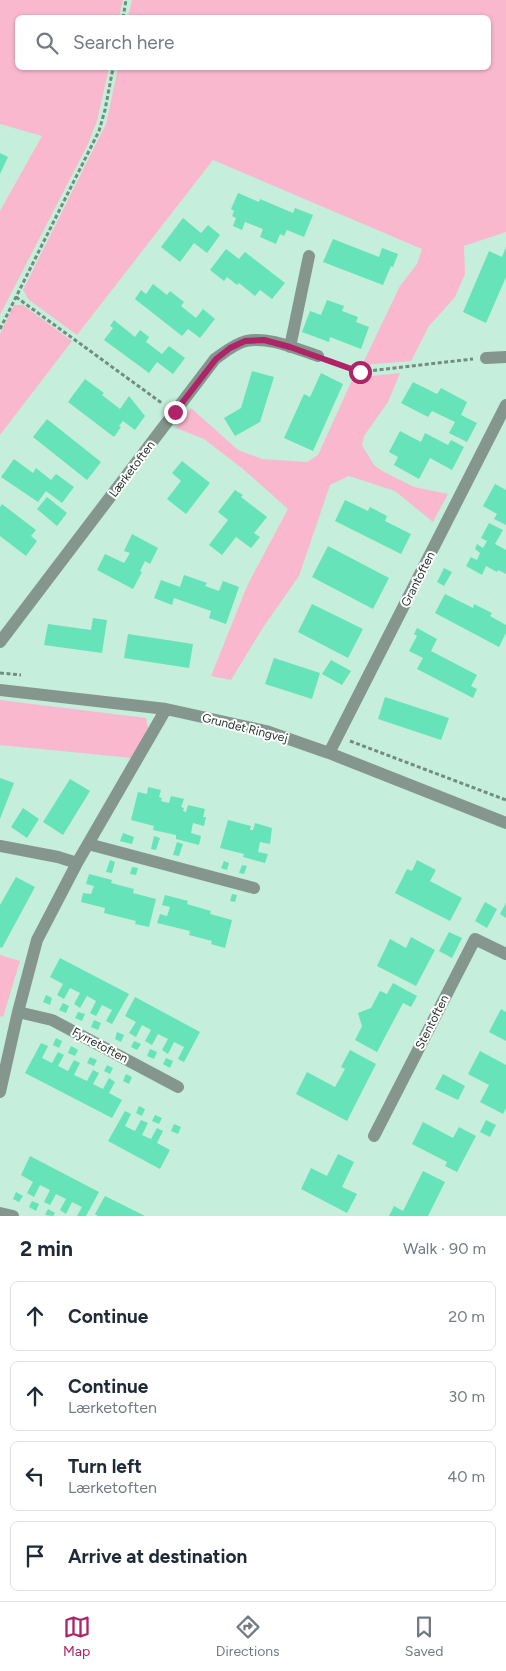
<!DOCTYPE html>
<html lang="en">
<head>
<meta charset="utf-8">
<style>
  :root { --surface:#fff; --page:#f6f6f7; --text:#1f2937; --muted:#747a83; --line:#e0e1e3; --accent:#ae2466 }
  body { margin:0; font-family:Figtree,sans-serif; background:var(--page); color:var(--text) }
  .stop { position:absolute; width:15px; height:15px; margin:-11px; border:4px solid #ae2466; border-radius:50%; background:#fff }
  .stop.end { background:#ae2466; border-color:#fff; box-shadow:0 1px 5px #0008 }
  .list { margin:0; padding:0; list-style:none }
  h2 { display:flex; justify-content:space-between; align-items:center; height:65px; margin:0; padding:0 20px; font-size:21px }
  h2 small { font-size:16px; font-weight:400; color:var(--muted) }
  .list li { display:grid; grid-template-columns:32px 1fr auto; gap:15px; align-items:center; box-sizing:border-box; height:70px; margin:0 10px 10px; padding:0 10px; border:1px solid var(--line); border-radius:8px }
  .list b { display:block; font-size:19px; white-space:nowrap }
  .list p { margin:0; font-size:16px; white-space:nowrap; color:var(--muted) }
  .list em { font-size:16px; font-style:normal; color:var(--muted) }
  .icon { flex:none; width:28px; height:28px; fill:none; stroke:currentColor; stroke-width:2; stroke-linecap:round; stroke-linejoin:round }
  .map { position:relative; flex:none; width:506px; height:1216px; overflow:hidden }
  .search { position:absolute; background:var(--surface); box-shadow:0 1px 4px #0004; left:15px; right:15px; top:15px; height:55px; display:flex; align-items:center; gap:12px; box-sizing:border-box; padding:0 18px; border-radius:8px; color:var(--muted); font-size:19px }
  .sheet { height:385px; background:var(--surface) }
  nav { display:flex; justify-content:space-around; align-items:center; box-sizing:border-box; height:70px; border-top:1px solid var(--line); background:var(--surface); font-size:14px; color:var(--muted) }
  nav a { display:grid; justify-items:center; gap:2px }
  nav .on { color:var(--accent) }
  .map>svg:first-child { display:block }
  .green { fill:#fab8ce }
  .building { fill:#66e3b8 }
  .lines { fill:none; stroke-linecap:round; stroke-linejoin:round }
  .path { stroke:#718c81; stroke-width:3; stroke-dasharray:4 2.5; stroke-linecap:butt }
  .minor { stroke:#85968f; stroke-width:12 }
  .route { stroke:#ae2466; stroke-width:6 }
  .labels { text-anchor:middle; dominant-baseline:central; stroke-width:4; stroke-linejoin:round; paint-order:stroke }
  .street-label { font-size:12px; fill:#1e2d27; stroke:#fff }
</style>
</head>
<body>
<div class="map">
<svg width="506" height="1216" viewBox="0 0 506 1216">
  <rect width="100%" height="100%" fill="#c6eedd"/>
  <path class="green" d="M0,0H123L119,17L18,18V68H109L97,121L88,144L0,315V211L42,136L0,124Z
    M132,0H506V232L464,246L465,274L455,297L429,326L411,361L362,365L400,286L417,264L422,249L213,160L77,335L29,300L23,290L106,124L118,68H488V18L128,17Z
    M14,305H23L72,341L0,435V334Z
    M400,373L388,402L364,436L362,445L374,465L384,472L414,487L448,494L433,522L395,491L349,476L330,485L299,576L264,626L231,680L211,676L248,584L288,509L243,469L204,439L176,428L191,408L238,450L262,459L307,462L318,455L353,378Z
    M0,700L146,718L148,728L132,758L0,745Z
    M0,955L20,961L3,1017L0,1016Z"/>
  <path class="building" d="M0,153L8,157L0,174Z
    M238,193L259,202L260,199L293,213L295,208L313,215L304,237L287,230L284,236L280,234L276,244L260,237L263,229L245,222L242,230L233,226L236,218L232,216L234,211L231,209Z
    M183,218L201,233L208,225L220,235L207,253L194,243L180,262L161,247Z
    M333,239L379,257L382,248L398,254L393,267L391,266L383,285L323,262Z
    M506,247V277L486,323L463,312L489,251L502,257Z
    M226,249L239,259L245,252L285,283L272,299L260,290L255,296L239,283L237,285L227,277L224,281L210,270Z
    M153,284L167,295L170,291L184,302L181,306L196,318L203,309L215,319L200,338L188,329L182,336L135,299L141,290L146,294Z
    M327,300L344,306L342,311L358,317L356,322L369,327L361,349L330,337L329,342L302,332L310,311L321,315Z
    M114,320L135,337L140,330L149,337L146,342L162,354L169,346L185,358L173,374L157,362L149,373L104,340L113,328L110,326Z
    M252,371L274,377L260,422L235,436L224,418L241,408Z
    M321,373L343,384L313,451L284,438L304,394L310,397Z
    M85,379L104,393L102,395L120,409L129,396L145,416L135,430L123,421L119,426L121,427L114,437L68,402Z
    M413,382L437,394L441,388L467,402L461,415L477,423L467,442L449,433L455,422L432,411L428,417L401,403Z
    M47,419L101,462L87,480L33,437Z
    M400,431L421,442L425,433L448,445L451,440L464,447L452,470L430,458L419,479L394,465L398,457L389,452Z
    M14,459L33,473L36,468L51,480L56,474L74,487L62,503L46,491L38,502L1,477Z
    M182,461L210,483L186,514L167,499L181,481L172,473Z
    M495,484L506,490V525L494,519L497,514L483,506Z
    M235,490L243,495L241,497L267,517L254,533L260,537L251,548L236,537L222,555L209,545L228,520L218,512Z
    M47,497L67,513L57,526L37,509Z
    M345,500L368,511L370,507L387,516L385,521L411,534L401,554L335,521Z
    M2,504L36,530L31,536L37,541L26,556L0,536V507Z
    M489,523L503,530L495,544L506,550V574L498,570L497,572L486,566L482,575L466,566L471,557L477,560L480,553L475,549L477,544L483,548L487,541L481,538Z
    M132,534L158,548L150,564L145,561L140,571L142,572L133,589L97,570L105,554L124,563L130,553L124,551Z
    M328,546L389,578L373,609L312,577Z
    M444,568L452,572L444,586L437,582Z
    M184,575L207,583L205,586L219,591L223,581L239,587L226,624L209,618L211,611L174,598L172,605L154,598L161,580L180,587Z
    M445,594L473,608L474,604L492,613L490,616L506,625V633L499,647L435,613Z
    M312,604L363,629L348,658L298,632Z
    M93,618L107,620L102,653L44,645L48,624L91,630Z
    M417,628L437,639L431,651L477,675L471,686L477,689L473,698L417,669L423,658L409,651L417,636L414,634Z
    M128,634L193,644L189,668L124,658Z
    M274,658L320,673L312,699L265,684Z
    M331,660L351,671L342,685L322,674Z
    M385,697L449,718L441,740L378,719Z
    M0,778L14,783L0,819Z
    M70,779L90,791L63,835L43,822Z
    M148,787L161,790L159,797L162,798L161,801L169,803L171,796L184,799L181,807L184,808L183,811L186,812L188,805L205,809L203,817H206L204,826L193,823L191,833L201,836L199,845L176,839V835L153,830L154,826L131,820L138,792L147,794Z
    M23,808L39,819L27,838L11,827Z
    M228,820L251,826L250,830H253L255,823L272,828L270,844L260,842L258,852L268,854L265,863L243,857L244,854L220,848Z
    M123,833L134,837L132,844L120,841Z
    M154,836L160,838L156,850L151,849Z
    M177,842L183,844L179,856L173,855Z
    M110,860L115,862L112,873L106,872Z
    M417,860L436,870L430,881L462,898L450,921L395,893L407,869L412,871Z
    M224,861L229,863L227,870L221,868Z
    M242,865L247,866L244,874L239,873Z
    M132,867L138,868L136,875L130,874Z
    M89,874L112,880L111,883L134,889L133,893L156,899L149,927L135,924L136,921L104,913L105,908L81,902L83,893L91,894L94,886L86,884Z
    M16,877L35,887L2,948L0,947V905Z
    M232,894L237,895L235,902L230,901Z
    M165,895L188,901L187,904L211,911L210,914L232,920L225,948L211,944L212,941L189,935L190,931L157,923L160,914L167,916L170,907L162,905Z
    M485,902L497,909L487,928L475,921Z
    M506,903V918L500,914Z
    M449,932L462,938L452,958L439,951Z
    M411,937L435,950L416,986L377,966L390,939L406,948Z
    M60,958L129,994L112,1024L106,1021L112,1010L102,1005L96,1016L90,1013L96,1001L87,996L80,1008L74,1004L80,993L70,988L64,999L57,995L63,984L50,977Z
    M393,983L417,996L411,1007L403,1003L377,1052L355,1040L362,1026L358,1013L371,1008L380,991L387,994Z
    M46,995L52,998L50,1005L43,1002Z
    M135,997L200,1032L184,1062L178,1059L184,1047L174,1042L168,1054L162,1050L168,1039L158,1034L152,1045L145,1041L151,1030L142,1025L136,1037L129,1033L136,1022L125,1016Z
    M63,1003L69,1006L66,1013L59,1010Z
    M501,1009L506,1012V1041L489,1032Z
    M78,1012L85,1014L82,1021L75,1018Z
    M94,1020L101,1023L98,1030L91,1027Z
    M117,1032L124,1035L121,1042L115,1039Z
    M56,1038L62,1041L59,1048L53,1045Z
    M134,1041L141,1044L137,1050L131,1047Z
    M41,1043L48,1046L42,1058L52,1063L58,1052L64,1055L58,1066L68,1071L74,1060L80,1063L74,1075L87,1081L93,1070L99,1073L93,1084L103,1089L109,1078L115,1082L109,1093L122,1100L112,1118L25,1073Z
    M71,1046L78,1050L75,1056L68,1053Z
    M150,1049L157,1052L154,1059L147,1056Z
    M350,1050L376,1064L347,1121L296,1094L307,1072L335,1087L345,1069L341,1067Z
    M480,1051L506,1065V1108L503,1114L480,1102L489,1085L468,1074Z
    M90,1057L97,1060L94,1066L87,1063Z
    M166,1058L173,1061L170,1068L163,1064Z
    M107,1065L113,1068L110,1074L104,1071Z
    M126,1074L132,1077L129,1084L123,1081Z
    M443,1074L465,1086L458,1100L435,1089Z
    M139,1106L145,1109L142,1116L136,1113Z
    M125,1111L131,1114L125,1126L135,1131L141,1120L148,1123L142,1135L151,1139L157,1128L163,1131L157,1143L170,1150L160,1169L108,1141Z
    M155,1115L162,1118L159,1124L152,1121Z
    M486,1120L496,1125L490,1137L480,1132Z
    M423,1122L453,1138L459,1127L476,1136L457,1172L445,1166L447,1162L412,1144Z
    M174,1124L181,1127L178,1134L171,1131Z
    M338,1154L354,1162L342,1187L357,1194L347,1213L301,1189L311,1168L327,1176Z
    M30,1156L99,1192L86,1216H77L82,1207L72,1202L66,1214L60,1210L66,1199L56,1194L50,1205L44,1202L50,1190L40,1185L34,1197L27,1193L33,1182L21,1175Z
    M423,1171L445,1182L428,1216H389L394,1206L403,1211Z
    M16,1192L23,1196L19,1202L13,1199Z
    M105,1196L145,1216H98L95,1214Z
    M32,1201L39,1204L36,1211L29,1207Z
    M48,1209L55,1213L53,1216L45,1215Z"/>
  <g class="lines">
    <path class="path" d="M123,18L126,0
      M16,297L163,404
      M0,329L99,131L105,110L113,68
      M330,360L360,372L473,359
      M0,673L21,675
      M350,741L506,800"/>
    <path class="minor" d="M290,347L309,256
      M486,358L506,357
      M0,642L215,359C225,352 234,344 246,341C269,336 296,349 318,356
      M0,690L166,709L266,731L329,753L506,823
      M329,753L506,405
      M88,844L254,888
      M0,846L58,857L77,863
      M18,1012L52,1020L178,1087
      M0,1092L18,1012L37,940L77,863L166,709
      M374,1136L475,939L506,954
      M0,1213L13,1216"/>
  </g>
  <g class="lines">
    <path class="route" d="M175,412L216,359L230,348L245,341L264,340L290,347L360,372"/>
  </g>
  <g class="labels">
    <g class="street-label">
      <text transform="translate(132 469) rotate(-53)">Lærketoften</text>
      <text transform="translate(418 579) rotate(-63)">Grantoften</text>
      <text transform="translate(245 728) rotate(14)">Grundet Ringvej</text>
      <text transform="translate(432 1022) rotate(-63)">Stentoften</text>
      <text transform="translate(100 1045) rotate(28)">Fyrretoften</text>
    </g>
  </g>
</svg>
<div class="stop" style="left:360px;top:372px"></div>
<div class="stop end" style="left:175px;top:412px"></div>
<div class="search"><svg class="icon" aria-label="search" viewBox="0 0 24 24"><circle cx="10" cy="10" r="6"/><path d="M15 15l6 6"/></svg>Search here</div>
</div>
<section class="sheet">
<h2>2 min<small>Walk · 90 m</small></h2>
<ul class="list">
<li><svg class="icon" aria-label="ahead" viewBox="0 0 24 24"><path d="M12 20V5M6 11l6-6 6 6"/></svg><div><b>Continue</b></div><em>20 m</em></li>
<li><svg class="icon" aria-label="ahead" viewBox="0 0 24 24"><path d="M12 20V5M6 11l6-6 6 6"/></svg><div><b>Continue</b><p>Lærketoften</p></div><em>30 m</em></li>
<li><svg class="icon" aria-label="left" viewBox="0 0 24 24"><path d="M17 20v-9H6M10 6l-5 5 5 5"/></svg><div><b>Turn left</b><p>Lærketoften</p></div><em>40 m</em></li>
<li><svg class="icon" aria-label="arrive" viewBox="0 0 24 24"><path d="M6 21V4h12l-3 4 3 4H6"/></svg><div><b>Arrive at destination</b></div></li>
</ul>
</section>
<nav>
<a class="on"><svg class="icon" aria-label="map" viewBox="0 0 24 24"><path d="M3 6l6-2 6 2 6-2v14l-6 2-6-2-6 2zM9 4v14M15 6v14"/></svg>Map</a>
<a><svg class="icon" aria-label="directions" viewBox="0 0 24 24"><path d="M12 3l9 9-9 9-9-9zM9 14v-3h6M13 9l2 2-2 2"/></svg>Directions</a>
<a><svg class="icon" aria-label="saved" viewBox="0 0 24 24"><path d="M7 4h10v16l-5-4-5 4z"/></svg>Saved</a>
</nav>
</body>
</html>
